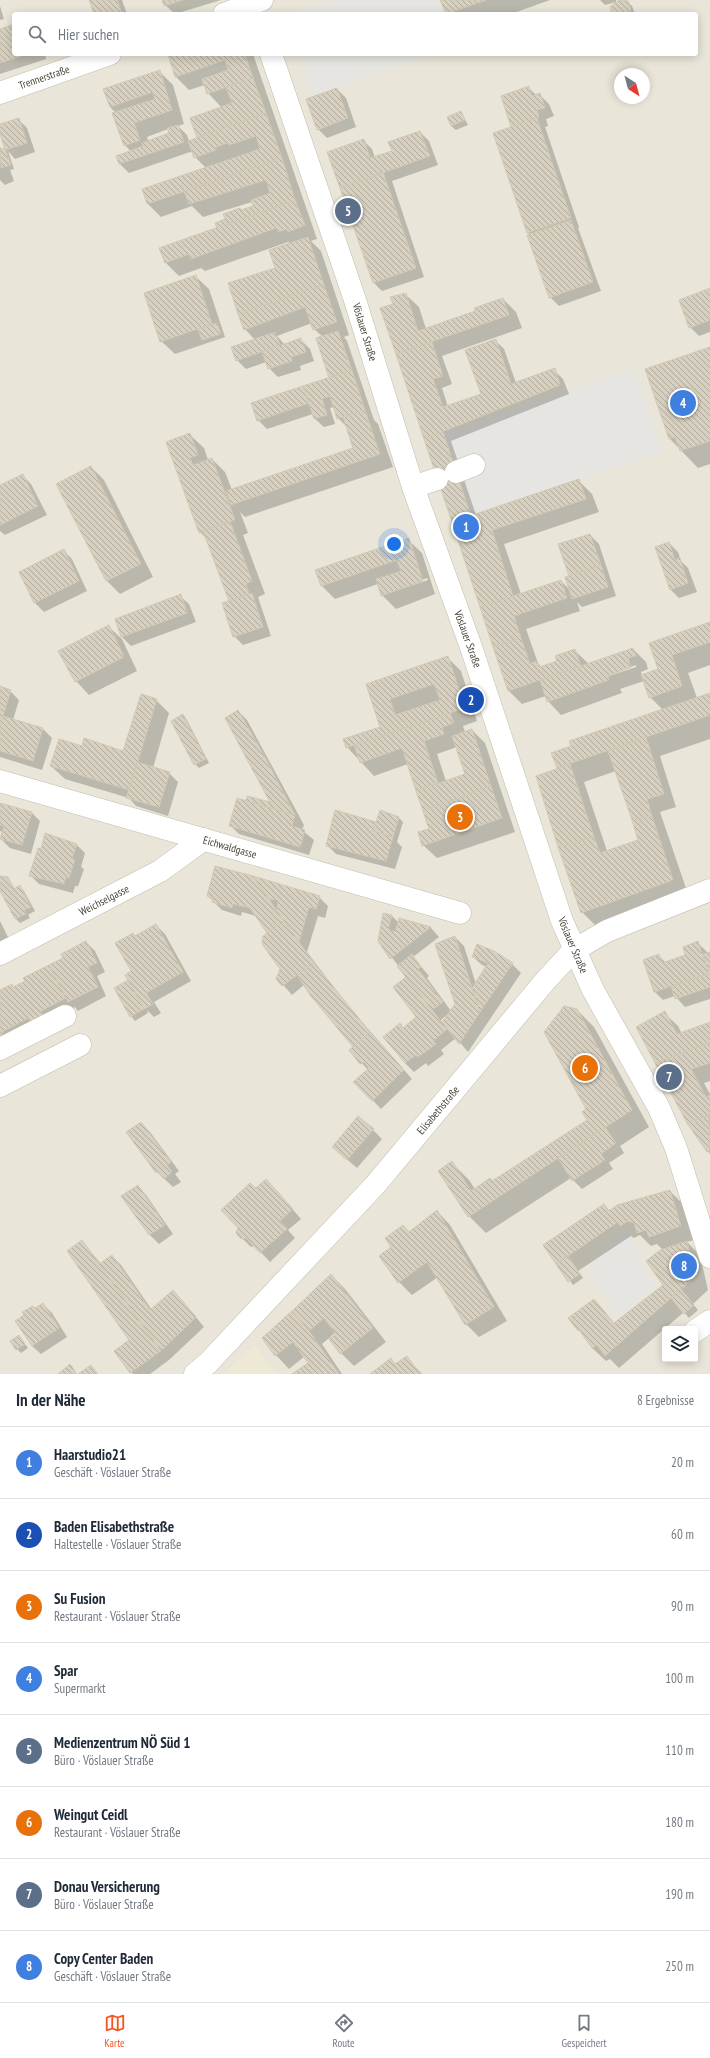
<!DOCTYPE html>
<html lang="de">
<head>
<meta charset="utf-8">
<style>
  :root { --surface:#fff; --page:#f2f2f3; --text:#1f2937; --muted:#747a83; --line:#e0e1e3; --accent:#f7551f }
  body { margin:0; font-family:"PT Sans Narrow",sans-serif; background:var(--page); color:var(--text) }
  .controls { position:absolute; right:12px; bottom:12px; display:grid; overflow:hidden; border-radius:4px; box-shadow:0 2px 10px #0003 }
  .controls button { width:36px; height:36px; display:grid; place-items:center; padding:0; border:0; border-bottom:1px solid var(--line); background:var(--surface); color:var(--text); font:20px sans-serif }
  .compass { position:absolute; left:614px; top:68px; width:36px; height:36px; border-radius:50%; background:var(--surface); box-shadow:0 2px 10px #0003; rotate:144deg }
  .you { position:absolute; left:394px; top:544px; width:14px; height:14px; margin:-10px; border:3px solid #fff; border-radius:50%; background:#1a73e8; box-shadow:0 0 0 6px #1a73e833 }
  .badge { display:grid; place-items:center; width:26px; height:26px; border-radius:50%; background:var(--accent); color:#fff; font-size:13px; font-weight:700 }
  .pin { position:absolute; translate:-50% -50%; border:2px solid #fff; box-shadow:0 1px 4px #0006 }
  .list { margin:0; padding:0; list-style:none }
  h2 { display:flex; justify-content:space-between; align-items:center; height:52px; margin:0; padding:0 16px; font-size:17px }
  h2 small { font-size:13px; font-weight:400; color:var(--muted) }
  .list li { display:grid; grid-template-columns:26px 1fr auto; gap:12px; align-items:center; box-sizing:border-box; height:72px; padding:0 16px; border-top:1px solid var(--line) }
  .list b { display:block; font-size:15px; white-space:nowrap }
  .list p { margin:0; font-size:13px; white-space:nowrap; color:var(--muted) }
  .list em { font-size:13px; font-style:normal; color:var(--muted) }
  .icon { flex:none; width:22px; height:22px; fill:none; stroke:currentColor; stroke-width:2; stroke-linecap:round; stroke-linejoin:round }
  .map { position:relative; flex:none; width:710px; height:1374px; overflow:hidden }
  .search { position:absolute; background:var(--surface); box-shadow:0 2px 10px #0003; left:12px; right:12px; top:12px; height:44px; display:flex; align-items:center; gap:10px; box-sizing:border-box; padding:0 14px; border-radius:4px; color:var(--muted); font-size:15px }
  .sheet { height:628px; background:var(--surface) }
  nav { display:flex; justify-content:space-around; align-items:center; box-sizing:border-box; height:56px; border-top:1px solid var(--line); background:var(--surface); font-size:11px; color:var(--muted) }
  nav a { display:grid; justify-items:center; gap:2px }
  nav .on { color:var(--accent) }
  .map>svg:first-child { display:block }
  .residential { fill:#e9e5d8; fill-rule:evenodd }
  .education { fill:#eee9d5 }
  .parking { fill:#e7e5e2 }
  .shadow { fill:#0003; fill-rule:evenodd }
  .building { fill:url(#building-back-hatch); stroke:#d1c9b3; fill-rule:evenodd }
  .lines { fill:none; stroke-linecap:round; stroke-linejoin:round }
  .minor-casing { stroke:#c1bcad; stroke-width:23 }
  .minor { stroke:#fff; stroke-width:22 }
  .labels { text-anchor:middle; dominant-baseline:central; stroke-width:4; stroke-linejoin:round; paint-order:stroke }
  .street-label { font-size:11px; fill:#494438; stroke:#fff }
</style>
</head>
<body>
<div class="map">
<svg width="710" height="1374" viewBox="0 0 710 1374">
  <defs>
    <pattern id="building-back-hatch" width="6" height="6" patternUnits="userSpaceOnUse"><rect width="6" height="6" fill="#d7d0c0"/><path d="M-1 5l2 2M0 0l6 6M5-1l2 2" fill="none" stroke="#b0aa9d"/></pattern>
  </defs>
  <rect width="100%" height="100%" fill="#f5f3ea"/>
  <path class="residential" d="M0,0H710V1374H0ZM14,14H696V54H14ZM620,74H644V98H620ZM665,1329H695V1359H665Z"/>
  <path class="education" d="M255,1345L277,1374H223Z"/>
  <path class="parking" d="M333,0H438L443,14H293Z
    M299,54H432L314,96Z
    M634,369L662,452L471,516L443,432Z
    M626,1230L643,1262V1268L657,1286L618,1318L587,1266L614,1247L612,1240Z"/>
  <path class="shadow" d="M90,0H122L127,14H95Z
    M163,0H221L175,14L165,5Z
    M441,0H550L511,14H446Z
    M600,0H616V2L605,5Z
    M627,2L632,6L635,14H613Z
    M0,6L4,19L0,20Z
    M14,25V54H45L46,59L0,74V30Z
    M169,54H253L317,239L311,241L321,251L349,335L344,337L347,341L374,420L378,424L393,467L245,517L240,512L248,533L243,535L265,594L258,597L271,636L243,645L234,636L230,601L207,539L200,532L168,443L190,435L204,448L208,460L212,459L225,472L232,490L354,449L347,427L338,418L335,407L330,408L335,424L324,427L315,419L313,414L267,429L258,420L331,378L323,337L314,329L312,323L277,336L285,345L301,340L310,349L314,361L300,366L301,370L278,377L269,368L266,362L246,369L237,360L255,340L245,329L291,244L288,242L205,271L201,268L179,276L166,263L218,229L240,209L242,211L254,206L252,202L203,217L192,206L161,217L147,203L206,168L195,157L193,151L129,173L120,164L117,156L131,152L125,145L116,113L110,107L104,90L159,71L173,85L184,124L178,126L187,135L189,141L198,139L222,108L208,93L205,85L189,90L176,77ZM168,129L170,134L149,142L147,137Z
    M529,88L537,96L540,95L549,104L554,116L546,119L548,126L545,127L579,227L578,228L601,291L559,306L550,297L531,235L528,233L495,134L512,128Z
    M337,89L346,98L356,127L327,138L318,129Z
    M461,112L468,125L456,130L451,126Z
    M18,119L27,128L35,152L15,159L8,151L14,169L10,170L14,181L5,185L0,180V147L2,150L6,149L0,131V125Z
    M420,132L429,141L438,165L392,181L424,277L382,291L373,282L363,140L372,149L375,158L393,152Z
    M195,276L209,289L225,337L175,354L161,341Z
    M710,289V332L699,336L690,327Z
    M405,294L419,307L426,329L476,312L503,299L516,312L522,328L442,356L452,384L442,388L448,407L482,395L495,340L504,349L516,383L554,370L563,379L569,394L451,441L476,515L579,481L592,494L599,512L504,544L521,594L561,581L570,590V576L590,535L599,544L616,596L582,607L577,602L580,611L526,629L538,663L541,667L558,662L575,651L589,664L633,649L646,662L648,669L641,672L642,676L659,670L651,644L710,623V665L688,673L697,698L710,694V739L660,756L676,807L660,812L689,897L599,929L582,912L559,769L553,753L663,710L650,697L644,681L620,689L622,693L561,715L548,701L546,696L522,704L508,690L381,308L394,305ZM636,665V667L609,676L608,675ZM616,771L640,841L607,851L584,782Z
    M710,348V464L698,468L670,439L646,370Z
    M91,467L104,480L153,577L120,594L107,581L58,484Z
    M22,475L31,484L47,515L5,535L0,531V487Z
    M408,540L422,553L435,594L396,609L382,595L378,584L335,599L322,586L316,571ZM427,578L428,580L413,585V583Z
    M669,543L678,552L681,561L688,568L697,592L679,598L670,589Z
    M63,550L72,559L87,591L44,612L35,603L20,572Z
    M180,596L189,604L196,622L131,646L122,637L116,620Z
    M108,626L122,639L137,671L89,695L76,681Z
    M447,657L461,671L477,721L463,726L465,732L472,730L485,743L515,832L437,858L423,845L430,829L408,764L374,776L347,747L382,728L367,685ZM457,747L466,774L446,781L437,754Z
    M0,687L10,691L19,700L13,720L43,729L52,738L42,770L0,757Z
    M156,700L169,713L153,768L169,773L178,782L168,816L136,806L129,798L65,779L51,766L82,747L124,752Z
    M238,711L247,720L304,825L302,830L314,840L309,855L239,834L230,825L272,804Z
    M183,715L187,720L209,763L199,768L195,764Z
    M0,804L31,812L40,821L31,854L10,848L1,839L3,832L0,831Z
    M381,812L399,818L403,822L397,842L402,847L395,869L336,854L327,845L377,823Z
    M76,844L85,853L81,867L84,869L78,886H75L73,893L39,884L30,875L41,850Z
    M216,867L319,897L328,906L325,918L318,916L307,952L349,1007L412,1079L381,1109L355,1082L368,1070L350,1050L354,1047L304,985L292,995L278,979L281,969L268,933L256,916L242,912L241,916L222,910L208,896Z
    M0,877L7,878L15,889L20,887L24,891L35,911L28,915L30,918L20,923L16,919L0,889Z
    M391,915L399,923V919L431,928L439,937L413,957L429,976L427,978L451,1011L456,1004L455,937L464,946L476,984L487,967L482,965L473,957L512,964L521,973L468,1052L456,1038L441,1050L444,1054L428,1066L426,1063L414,1072L405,1063L400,1024L404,1028L418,1017L407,977L379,941ZM449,1013L443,1023L441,1020Z
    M0,921L14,949L0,956Z
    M156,925L165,934L191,981L154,1002L161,1013L154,1017L147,1010L148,1013L135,1021L131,1016L129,980L132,972L133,934L136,937Z
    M86,942L95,951L105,972L97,976L106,996L78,1011L75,1007L49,1020L0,1051V991L14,988L64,958Z
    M698,943L708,953H710V999L685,1007L675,996L663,1000L654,991L658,955L666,963L686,956Z
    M577,1010L594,1027L649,1127L620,1146L624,1153L609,1163L613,1169L582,1189L571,1178L486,1233L469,1216L452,1163L469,1180L475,1189L493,1182L588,1120Z
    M664,1013L678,1026L682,1034L710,1023V1081L704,1083L710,1094V1154L708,1151Z
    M141,1123L150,1132L179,1171L175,1174L181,1182L173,1187L157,1172L127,1133Z
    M373,1130L382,1139L357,1168L342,1155Z
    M138,1186L146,1195L173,1234L159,1244L150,1235L123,1196Z
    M256,1189H275L301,1219L288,1230L295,1238L270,1262L255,1246L251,1247L242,1238Z
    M670,1191L683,1204L694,1240L687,1242L700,1255L708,1290L693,1304L698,1310L689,1318L684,1312L619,1368L610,1359L606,1361L592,1348L570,1318L594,1301L615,1324L664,1286L663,1250L657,1244L651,1246L640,1235L634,1238L631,1236L578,1271L583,1278L573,1285L544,1245L604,1205L610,1211Z
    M437,1211L450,1225L507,1321L479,1337L466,1324L438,1277L412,1295L399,1282L410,1233Z
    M82,1241L101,1264L112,1256L121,1265L152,1310L182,1300L204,1327L169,1360L150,1374H133L131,1372V1340Z
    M331,1275L345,1289L386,1342L354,1366L341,1353L336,1332L322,1344L342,1374H294L309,1363L305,1356L289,1369L276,1355L264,1338Z
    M43,1304L52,1313L67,1337L41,1354L32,1346L35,1309Z
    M19,1336L28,1348L21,1353L17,1349Z
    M406,1357L422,1374H371L391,1360L396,1365Z"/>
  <path class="building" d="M89,0H117L122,14H94Z
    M162,0H183L164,6Z
    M440,0H486L446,14Z
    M619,0L628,1L631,10L628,14H612L610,7Z
    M14,24V54H27L0,63V29Z
    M168,54H245L253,78L207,94L202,79L228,70L225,60L175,77Z
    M160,70L172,110L134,123L140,140L124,146L112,113L155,99L153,92L110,107L103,89Z
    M253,78L266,113L197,138L190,118L232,103L226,87Z
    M529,86L532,96L540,93L545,108L537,110L539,117L511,127L501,96Z
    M337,88L348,118L317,130L306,99Z
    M461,111L465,120L451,126L447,117Z
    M266,113L282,158L147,204L142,189L260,149L256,136L229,145L228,143L216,147V150L194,158L188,141Z
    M19,118L27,143L5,150L0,134V124Z
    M537,118L571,218L527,233L493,133Z
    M178,125L184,142L119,164L116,156L143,146L142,143L169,133L167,128Z
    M420,131L430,156L340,188L327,152L364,139L370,158L392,151L388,142Z
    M5,148L11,165L1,168L0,150Z
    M282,158L295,200L217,228L215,223L225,219L223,214L240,208L241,210L253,206L251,200L270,193L266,180L189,204L184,191Z
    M383,172L416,268L373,283L340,188Z
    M295,200L305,225L288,232L287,229L278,232L276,228L191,259L189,254L165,263L159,248Z
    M571,220L593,282L549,298L527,235Z
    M308,237L324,285L238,314L228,283L275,268L269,250Z
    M196,275L212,324L160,342L144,293Z
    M324,285L337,322L313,330L305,307L244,330L238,314Z
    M710,288V320L689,328L679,300Z
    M406,293L418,331L475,311L474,308L503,298L509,315L396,354L380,308L393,304L390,297Z
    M217,323L221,334L202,340L198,329Z
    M338,331L352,370L329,378L316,338Z
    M275,332L280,345L236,361L231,347Z
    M301,338L306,352L291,357L292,361L268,369L262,352Z
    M496,339L511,384L555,368L560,385L424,439L396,354L432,342L443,376L433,379L443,407L481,394L465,350Z
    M710,347V441L680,451L675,437L669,439L645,369Z
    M352,370L365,410L337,419L330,396L322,399L327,415L314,419L303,386Z
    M303,386L309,403L257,421L251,403Z
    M365,410L380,454L231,505L226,491L353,448L343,417Z
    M443,432L471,516L452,522L424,439Z
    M190,433L198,455L190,458L193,465L212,458L235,520L199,533L166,442Z
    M91,466L141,564L106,581L56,484Z
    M23,474L38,506L0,525V485Z
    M579,479L586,499L492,530L513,596L480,607L452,522Z
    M230,521L252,581L246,584L249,594L229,601L203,531Z
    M590,534L601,565L569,576L558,544Z
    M409,538L423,581L381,596L376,579L401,571L397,560L321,586L315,570Z
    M669,542L675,560L680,558L688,583L670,590L655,547Z
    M64,549L79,581L34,603L19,572Z
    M601,565L608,587L572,599L565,577Z
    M561,580L567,598L514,616L521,638L493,647L480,607Z
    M252,593L263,627L233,637L222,603Z
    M181,594L187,613L121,637L115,619Z
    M710,622V642L672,655L682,686L649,698L641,675L658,669L649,643Z
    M109,625L124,657L75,682L58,651Z
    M521,638L530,664L537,661L539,667L557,661L555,656L575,649L581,666L508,691L493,647Z
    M633,648L636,656L628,658L631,667L608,676L609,680L547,702L540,680Z
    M448,656L465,708L346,748L343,739L380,727L366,684ZM434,684L440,700L395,715L390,699Z
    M0,686L11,690L0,725Z
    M710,693V715L557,768L551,753L571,746L569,741Z
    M141,694L157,699L129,790L50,766L59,739L82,746L84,738L123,751Z
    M238,710L265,757L250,765L225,718Z
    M450,713L454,723L442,727L444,734L424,741L438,783L416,791L402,748L360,763L354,745Z
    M183,714L206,759L194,765L171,721Z
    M3,716L43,728L33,761L0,751V725Z
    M472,729L491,786L423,811L416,791L465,774L452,736Z
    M646,737L664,794L647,799L652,816L632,820L608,751Z
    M265,757L295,815L246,801L247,796L270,802L250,765Z
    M137,762L170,772L159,807L126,798Z
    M570,764L594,837L558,847L536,776Z
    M491,786L502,818L422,846L418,832L429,829L423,811Z
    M237,798L295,815L292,826L305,830L300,847L229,826Z
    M0,803L32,812L22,845L0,839L4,826L0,825Z
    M335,810L376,822L373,831L393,837L386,861L326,846Z
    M380,810L399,817L393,837L373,831Z
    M652,816L673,880L581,913L558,847L594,837L600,853L638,840L632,820Z
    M45,833L77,844L72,859L75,860L69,878L66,877L64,884L29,876L38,848L41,849Z
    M215,866L253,876L284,921L267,933L250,908L233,904L232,908L212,902L213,899L207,896Z
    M0,876L8,877L14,889L20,885L31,907L24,910L26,914L15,919L0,891Z
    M253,876L320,896L316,909L309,907L299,942L277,911L278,900L269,899Z
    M383,913L392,915L388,929L395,932L399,918L431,927L390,959L378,941Z
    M284,921L314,963L282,986L276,979L280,969L262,944L263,936Z
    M156,924L183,972L146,993L153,1004L144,1009L125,975L131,971L115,943L133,933L135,936Z
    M455,936L480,1012L459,1044L442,1022L455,1004L435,944Z
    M86,941L97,963L88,967L98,987L68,1002L49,965L63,958L61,954Z
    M698,941L709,974L654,992L643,960L659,954L662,963L685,955L683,947Z
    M477,944L494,951L513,963L480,1012L472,988L488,963L472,957Z
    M710,952V973L709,974L703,954Z
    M412,954L421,967L418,969L443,1002L432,1010L397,966Z
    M314,963L370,1032L353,1047L310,995L297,975Z
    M49,965L66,998L41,1011L43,1016L30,1022L28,1018L2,1032L4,1036L0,1038V990L12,984L13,987L25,981L23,978Z
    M710,973V987L675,999L671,986Z
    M406,977L447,1029L433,1041L436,1044L418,1057L416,1055L405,1063L383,1037L400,1023L403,1028L416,1017L393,987Z
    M128,980L144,1009L130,1017L114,988Z
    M564,1006L577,1009L632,1110L468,1217L438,1171L452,1161L471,1191L490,1178L492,1181L587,1120L582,1112L586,1109L544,1032Z
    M665,1011L677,1034L710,1022V1043L655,1063L636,1027Z
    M370,1032L404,1070L372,1101L353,1082L369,1068L364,1062L360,1064L349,1050Z
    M710,1043V1063L691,1069L706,1097L710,1095V1115L687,1123L655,1063Z
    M709,1115L710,1150L707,1152L687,1123Z
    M358,1116L374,1129L347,1160L332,1147Z
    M141,1122L171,1162L167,1165L172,1172L164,1179L158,1171L156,1173L126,1132Z
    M605,1127L616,1143L601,1154L605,1160L572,1181L558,1158Z
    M266,1179L293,1209L280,1221L287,1229L260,1253L246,1238L241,1239L236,1233L238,1228L221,1210L250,1183L256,1188Z
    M138,1185L165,1225L149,1235L121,1196Z
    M670,1190L681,1226L649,1237L646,1230L637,1233L634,1223L628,1221L620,1226L618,1222L556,1264L543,1245L604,1204L609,1211L617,1205Z
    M437,1210L494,1307L465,1325L427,1262L398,1283L379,1256L391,1247L385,1238L403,1225L409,1232Z
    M82,1240L161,1351L130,1373L114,1351L129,1340L67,1251Z
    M687,1241L695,1277L605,1356L597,1345L592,1348L580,1330L578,1331L568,1318L594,1299L614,1323L663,1285L646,1261L660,1250Z
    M112,1255L150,1310L173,1290L196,1317L161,1351L99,1264Z
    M567,1255L580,1274L568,1282L556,1264Z
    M331,1274L373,1328L340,1354L329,1339L336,1334L324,1318L309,1331L292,1311Z
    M681,1289L694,1305L684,1314L671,1298Z
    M43,1303L59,1328L32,1346L15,1321L24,1315L22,1312L33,1306L35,1308Z
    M292,1311L309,1331L339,1374H292L308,1363L293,1342L275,1356L262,1338Z
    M19,1335L25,1344L16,1350L10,1341Z
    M407,1356L420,1374H370L391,1358L395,1364Z
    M70,1364L77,1374H58Z
    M91,1365L98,1374H78Z"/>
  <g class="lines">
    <g class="minor-casing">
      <path id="minor" d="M224,14L262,0
        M271,54L355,300L413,487L471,647L562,921L593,990L659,1108L676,1148L710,1257
        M0,93L110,54
        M456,472L474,465
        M413,487L437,479
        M0,781L460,913
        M0,954L160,871L204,839
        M0,1049L65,1016
        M0,1086L80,1045
        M695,1331L710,1321
        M195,1374L208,1363L376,1184L546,980L574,950L607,931L710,890"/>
    </g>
    <use href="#minor" class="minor"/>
  </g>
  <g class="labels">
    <g class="street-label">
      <text transform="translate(44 77) rotate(-19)">Trennerstraße</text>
      <text transform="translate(365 332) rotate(73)">Vöslauer Straße</text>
      <text transform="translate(468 639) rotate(70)">Vöslauer Straße</text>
      <text transform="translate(230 847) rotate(16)">Eichwaldgasse</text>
      <text transform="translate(104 900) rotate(-27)">Weichselgasse</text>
      <text transform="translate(573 945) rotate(67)">Vöslauer Straße</text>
      <text transform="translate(438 1110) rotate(-50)">Elisabethstraße</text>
    </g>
  </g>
</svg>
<div class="controls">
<button><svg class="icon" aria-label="layers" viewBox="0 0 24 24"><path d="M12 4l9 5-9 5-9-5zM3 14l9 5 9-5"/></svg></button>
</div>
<svg class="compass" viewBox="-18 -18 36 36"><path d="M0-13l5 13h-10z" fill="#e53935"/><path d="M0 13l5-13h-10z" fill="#747a83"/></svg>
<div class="you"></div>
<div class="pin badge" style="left:466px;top:527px;background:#3f7fe0">1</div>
<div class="pin badge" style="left:471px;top:700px;background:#1a4fb4">2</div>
<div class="pin badge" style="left:460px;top:817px;background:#e8710a">3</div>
<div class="pin badge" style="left:683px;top:403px;background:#3f7fe0">4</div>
<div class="pin badge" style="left:348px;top:211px;background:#5c6f8a">5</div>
<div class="pin badge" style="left:585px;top:1068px;background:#e8710a">6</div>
<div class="pin badge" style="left:669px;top:1077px;background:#5c6f8a">7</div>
<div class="pin badge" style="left:684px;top:1266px;background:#3f7fe0">8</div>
<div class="search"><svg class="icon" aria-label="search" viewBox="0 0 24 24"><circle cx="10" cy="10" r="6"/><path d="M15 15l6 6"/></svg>Hier suchen</div>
</div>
<section class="sheet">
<h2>In der Nähe<small>8 Ergebnisse</small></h2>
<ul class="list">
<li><span class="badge" style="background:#3f7fe0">1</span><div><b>Haarstudio21</b><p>Geschäft · Vöslauer Straße</p></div><em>20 m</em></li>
<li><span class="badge" style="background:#1a4fb4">2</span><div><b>Baden Elisabethstraße</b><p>Haltestelle · Vöslauer Straße</p></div><em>60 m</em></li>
<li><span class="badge" style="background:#e8710a">3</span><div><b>Su Fusion</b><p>Restaurant · Vöslauer Straße</p></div><em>90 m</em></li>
<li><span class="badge" style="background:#3f7fe0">4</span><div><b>Spar</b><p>Supermarkt</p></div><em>100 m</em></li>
<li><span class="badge" style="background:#5c6f8a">5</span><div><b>Medienzentrum NÖ Süd 1</b><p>Büro · Vöslauer Straße</p></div><em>110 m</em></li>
<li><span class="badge" style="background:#e8710a">6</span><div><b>Weingut Ceidl</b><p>Restaurant · Vöslauer Straße</p></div><em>180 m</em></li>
<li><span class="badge" style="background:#5c6f8a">7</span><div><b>Donau Versicherung</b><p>Büro · Vöslauer Straße</p></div><em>190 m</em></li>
<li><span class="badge" style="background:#3f7fe0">8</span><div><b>Copy Center Baden</b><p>Geschäft · Vöslauer Straße</p></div><em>250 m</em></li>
</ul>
</section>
<nav>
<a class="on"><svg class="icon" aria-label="map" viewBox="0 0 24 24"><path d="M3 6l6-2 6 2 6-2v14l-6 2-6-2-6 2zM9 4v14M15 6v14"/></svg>Karte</a>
<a><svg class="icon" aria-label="directions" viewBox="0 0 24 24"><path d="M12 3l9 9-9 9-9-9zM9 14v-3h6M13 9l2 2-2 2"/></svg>Route</a>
<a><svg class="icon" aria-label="saved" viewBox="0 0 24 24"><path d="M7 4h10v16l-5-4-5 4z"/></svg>Gespeichert</a>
</nav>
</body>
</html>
